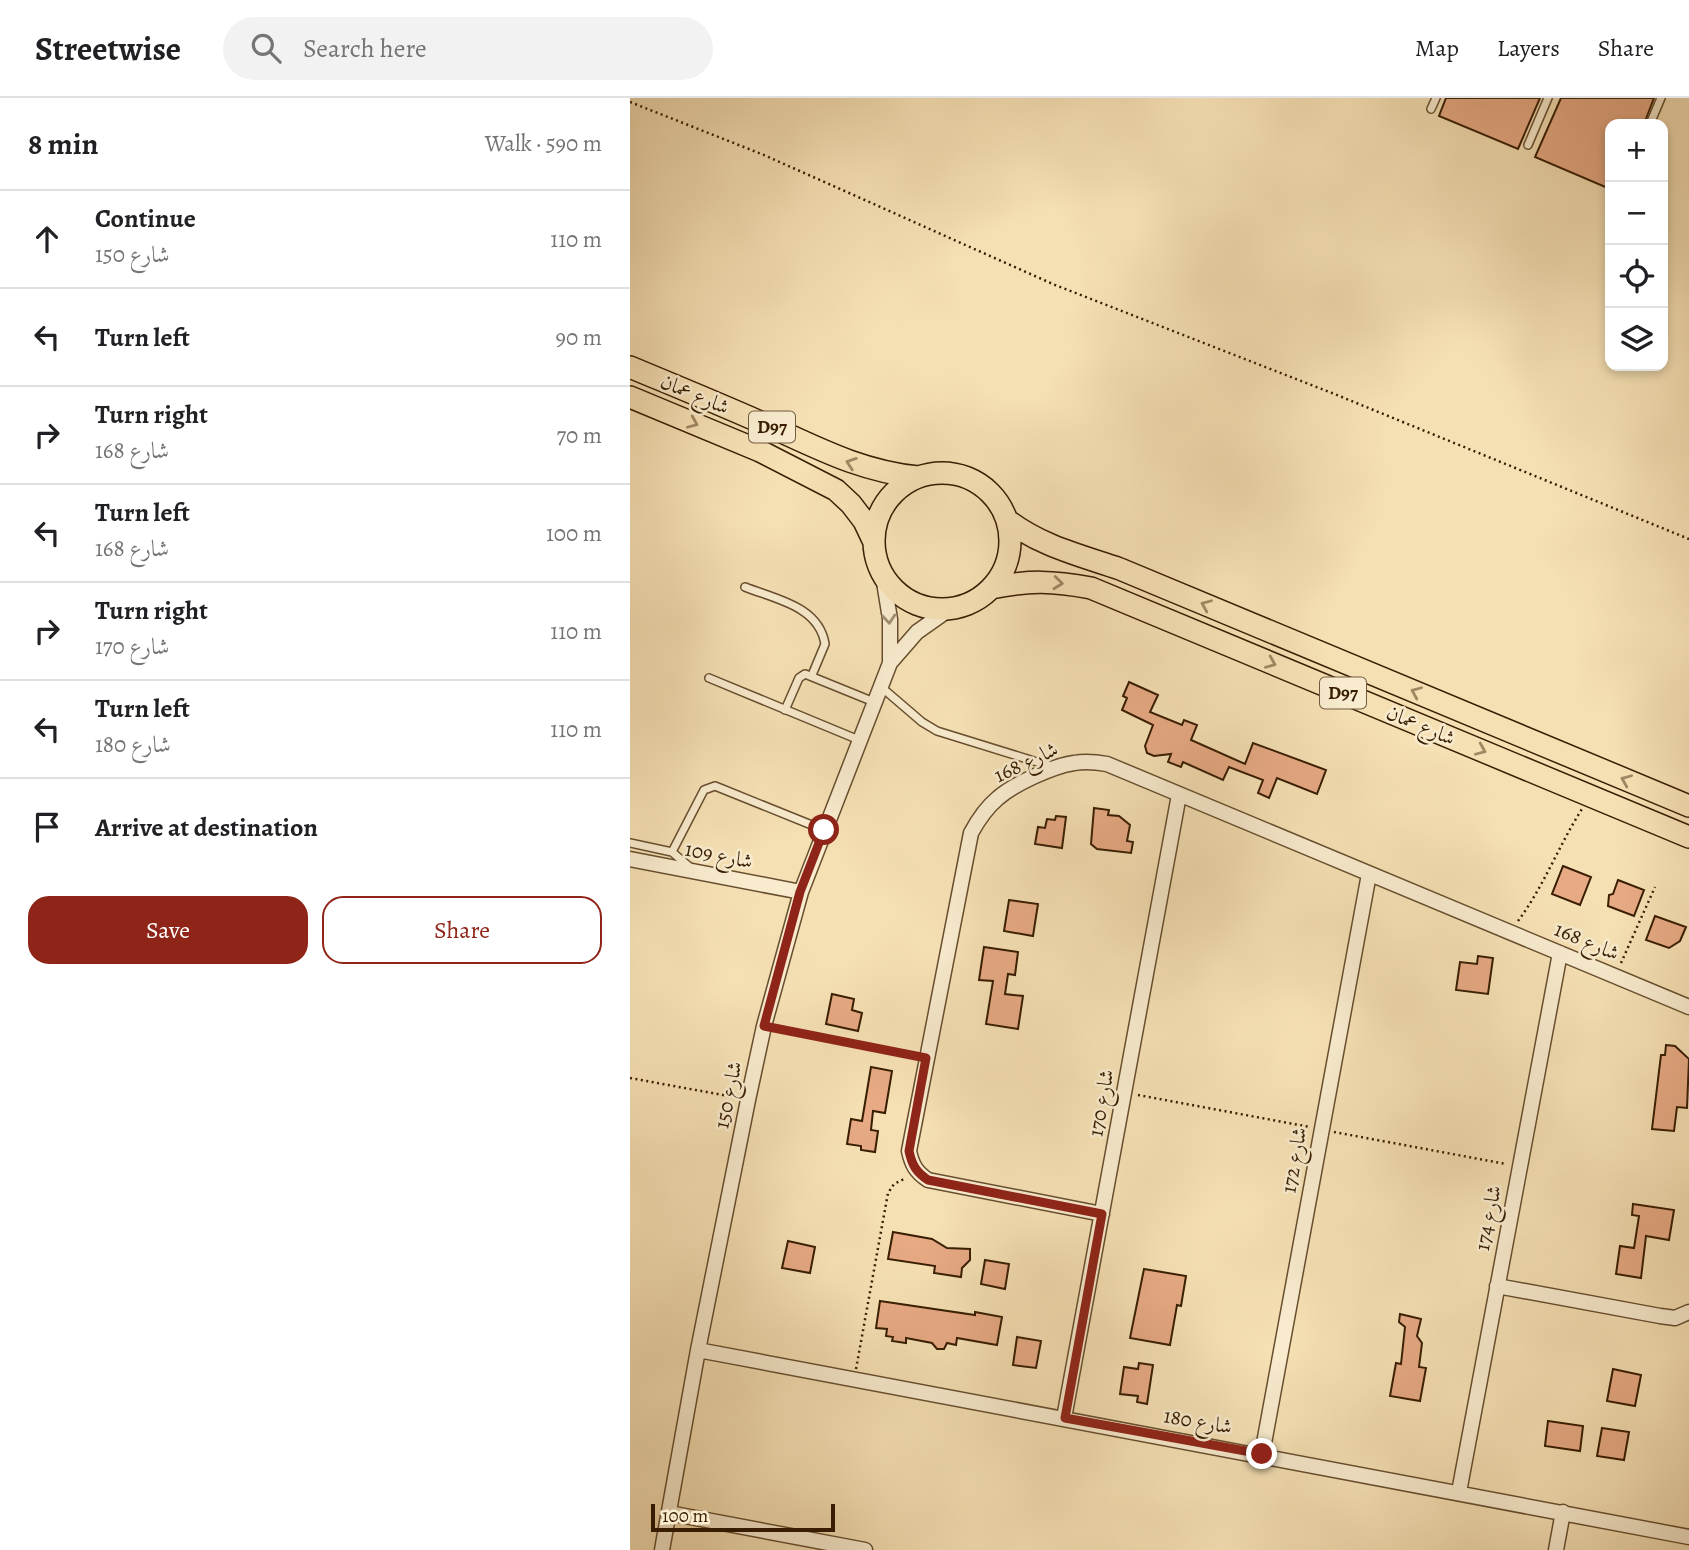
<!DOCTYPE html>
<html lang="en">
<head>
<meta charset="utf-8">
<style>
  :root { --surface:#fff; --page:#f2f2f2; --text:#202124; --muted:#757577; --line:#e0e0e0; --accent:#8f2418 }
  body { margin:0; font-family:Alegreya,Amiri,serif; background:var(--page); color:var(--text) }
  .controls { position:absolute; right:21px; top:21px; display:grid; overflow:hidden; border-radius:14px; box-shadow:0 4px 10px #0003 }
  .controls button { width:63px; height:63px; display:grid; place-items:center; padding:0; border:0; border-bottom:2px solid var(--line); background:var(--surface); color:var(--text); font:35px sans-serif }
  .scale { position:absolute; left:21px; bottom:18px; width:184px; box-sizing:border-box; padding-left:7px; border:4px solid #381d02; border-top:0; font-size:19px; line-height:24px; white-space:nowrap; color:#381d02; -webkit-text-stroke:5px #f8ebce; paint-order:stroke }
  .stop { position:absolute; width:21px; height:21px; margin:-16px; border:5px solid #8f2418; border-radius:50%; background:#fff }
  .stop.end { background:#8f2418; border-color:#fff; box-shadow:0 2px 7px #0008 }
  .list { margin:0; padding:0; list-style:none }
  h2 { display:flex; justify-content:space-between; align-items:center; height:91px; margin:0; padding:0 28px; font-size:30px }
  h2 small { font-size:23px; font-weight:400; color:var(--muted) }
  .list li { display:grid; grid-template-columns:46px 1fr auto; gap:21px; align-items:center; box-sizing:border-box; height:98px; padding:0 28px; border-top:2px solid var(--line) }
  .list b { display:block; font-size:26px; white-space:nowrap }
  .list p { margin:0; font-size:23px; white-space:nowrap; color:var(--muted) }
  .list em { font-size:23px; font-style:normal; color:var(--muted) }
  .actions { display:flex; gap:14px; padding:21px 28px }
  .actions a { flex:1; padding:16px 0; border:2px solid var(--accent); border-radius:21px; text-align:center; font-size:24px; color:var(--accent) }
  .actions .main { background:var(--accent); color:#fff }
  .icon { flex:none; width:38px; height:38px; fill:none; stroke:currentColor; stroke-width:2; stroke-linecap:round; stroke-linejoin:round }
  .map { position:relative; flex:none; width:1059px; height:1452px; overflow:hidden }
  header { display:flex; align-items:center; gap:42px; box-sizing:border-box; height:98px; padding:0 35px; background:var(--surface); border-bottom:2px solid var(--line) }
  header strong { font-size:33px }
  nav { display:flex; gap:38px; margin-inline-start:auto; font-size:24px }
  .search { width:490px; height:63px; background:var(--page); display:flex; align-items:center; gap:18px; box-sizing:border-box; padding:0 24px; border-radius:38px; color:var(--muted); font-size:26px }
  main { display:flex }
  aside { flex:1; background:var(--surface) }
  .map>svg:first-child { display:block }
  .building { fill:#e7aa84; stroke:#381d02; stroke-width:2 }
  .lines { fill:none; stroke-linecap:round; stroke-linejoin:round }
  .service-casing { stroke:#674e2e; stroke-width:10 }
  .minor-casing { stroke:#674e2e; stroke-width:17 }
  .primary-casing { stroke:#381d02; stroke-width:24 }
  .path { stroke:#381d02; stroke-width:2.5; stroke-dasharray:2 3.5; stroke-linecap:butt }
  .service { stroke:#f8ebce; stroke-width:7 }
  .minor { stroke:#f8ebce; stroke-width:14 }
  .primary { stroke:#f5e0b4; stroke-width:21 }
  .oneway { stroke:#a08864 }
  .oneway2 { stroke:#a28e72 }
  .route { stroke:#8f2418; stroke-width:9 }
  .labels { text-anchor:middle; dominant-baseline:central; stroke-width:5; stroke-linejoin:round; paint-order:stroke }
  .shield { fill:#f8ebce; stroke:#725b3f; stroke-width:2 }
  .shield-label { font-size:19px; font-weight:bold; fill:#381d02 }
  .street-label { font-size:21px; fill:#381d02; stroke:#f8ebce }
</style>
</head>
<body>
<header>
<strong>Streetwise</strong>
<div class="search"><svg class="icon" aria-label="search" viewBox="0 0 24 24"><circle cx="10" cy="10" r="6"/><path d="M15 15l6 6"/></svg>Search here</div>
<nav><a>Map</a><a>Layers</a><a>Share</a></nav>
</header>
<main>
<aside>
<h2>8 min<small>Walk · 590 m</small></h2>
<ul class="list">
<li><svg class="icon" aria-label="ahead" viewBox="0 0 24 24"><path d="M12 20V5M6 11l6-6 6 6"/></svg><div><b>Continue</b><p>شارع 150</p></div><em>110 m</em></li>
<li><svg class="icon" aria-label="left" viewBox="0 0 24 24"><path d="M17 20v-9H6M10 6l-5 5 5 5"/></svg><div><b>Turn left</b></div><em>90 m</em></li>
<li><svg class="icon" aria-label="right" viewBox="0 0 24 24"><path d="M7 20v-9h11M14 6l5 5-5 5"/></svg><div><b>Turn right</b><p>شارع 168</p></div><em>70 m</em></li>
<li><svg class="icon" aria-label="left" viewBox="0 0 24 24"><path d="M17 20v-9H6M10 6l-5 5 5 5"/></svg><div><b>Turn left</b><p>شارع 168</p></div><em>100 m</em></li>
<li><svg class="icon" aria-label="right" viewBox="0 0 24 24"><path d="M7 20v-9h11M14 6l5 5-5 5"/></svg><div><b>Turn right</b><p>شارع 170</p></div><em>110 m</em></li>
<li><svg class="icon" aria-label="left" viewBox="0 0 24 24"><path d="M17 20v-9H6M10 6l-5 5 5 5"/></svg><div><b>Turn left</b><p>شارع 180</p></div><em>110 m</em></li>
<li><svg class="icon" aria-label="arrive" viewBox="0 0 24 24"><path d="M6 21V4h12l-3 4 3 4H6"/></svg><div><b>Arrive at destination</b></div></li>
</ul>
<div class="actions"><a class="main">Save</a><a>Share</a></div>
</aside>
<div class="map">
<svg width="1059" height="1452" viewBox="0 0 1059 1452">
  <rect width="100%" height="100%" fill="#f5e0b4"/>
  <filter id="stains"><feTurbulence type="fractalNoise" baseFrequency=".00286" numOctaves="4"/><feColorMatrix values="0 0 0 0 .2 0 0 0 0 .09 0 0 0 0 .02 0 0 0 .5 -.17"/></filter>
  <radialGradient id="worn" r=".72"><stop offset=".6" stop-color="#630" stop-opacity="0"/><stop offset="1" stop-color="#630" stop-opacity=".3"/></radialGradient>
  <path class="building" d="M816,0H910L888,51L809,18Z
    M931,0H1024L1014,26H980V91L905,59Z
    M499,584L528,597L520,614L552,627L554,622L567,627L561,642L615,666L623,645L696,672L687,696L647,680L639,700L628,695L633,682L599,669L593,682L553,664L551,669L538,664L541,656L524,658L517,655L515,648L523,627L492,612L497,600L493,598Z
    M464,710L479,712L478,717L489,718L500,727L497,743L503,744L501,755L467,751L461,746Z
    M426,718L436,719L432,750L405,746L408,729L415,730L417,721L425,722Z
    M933,768L961,779L950,807L922,796Z
    M988,782L1014,792L1004,818L978,808L979,797L983,796Z
    M379,802L408,806L403,838L374,833Z
    M1025,818L1056,829L1050,843L1039,850L1016,842Z
    M354,849L388,854L385,877L378,876L375,896L393,898L388,931L356,926L363,883L349,882Z
    M848,858L863,860L858,896L826,892L830,864L847,866Z
    M202,896L224,901L222,912L232,915L228,933L196,926Z
    M1036,947L1045,948L1059,961L1057,1010L1047,1009L1044,1033L1022,1031L1031,957H1035Z
    M241,969L262,973L255,1015L243,1013L241,1032L248,1033L245,1054L231,1052V1048L217,1046L221,1021L232,1023Z
    M1003,1106L1044,1112L1039,1142L1016,1138L1011,1180L986,1176L990,1148L1004,1150L1009,1118L1002,1117Z
    M263,1134L302,1141L317,1150L340,1151V1162L332,1170L331,1179L304,1175L305,1168L258,1161Z
    M158,1143L185,1149L180,1175L152,1170Z
    M355,1162L379,1166L375,1191L351,1186Z
    M514,1171L556,1178L551,1208L547,1207L540,1247L500,1240Z
    M250,1203L345,1217V1214L372,1219L367,1247L327,1240L326,1247L317,1245L314,1251H307L302,1245L276,1240V1245L262,1243L263,1239L256,1238L257,1231L246,1230Z
    M770,1216L791,1221L787,1238L792,1245L789,1269L796,1270L790,1303L760,1298L766,1265L771,1266L775,1229L769,1224Z
    M387,1239L411,1243L406,1270L383,1267Z
    M509,1265L523,1267L517,1306L507,1304L508,1298L490,1296L494,1269L508,1271Z
    M983,1271L1011,1277L1005,1308L977,1303Z
    M918,1323L953,1328L950,1353L915,1348Z
    M972,1330L999,1334L994,1362L967,1358Z"/>
  <g class="lines">
    <g class="service-casing">
      <path id="service" d="M801,11L806,0
        M1020,26L1031,0
        M898,47L918,0
        M115,489C145,501 189,508 195,546L182,577
        M79,580L229,642
        M250,588L292,624L307,633L420,668
        M155,612L169,580L175,576L244,604
        M0,745L42,754L62,771
        M42,754L74,692L85,688L194,732"/>
    </g>
    <g class="minor-casing">
      <path id="minor" d="M253,478L260,521V565
        M0,761L171,794
        M472,1116L298,1082C286,1074 282,1067 279,1053L341,735C348,722 356,710 368,700C384,686 423,668 444,665C455,663 466,664 477,666L1059,909
        M867,1188L1030,1218L1045,1220L1059,1214
        M68,1252L1059,1439
        M434,1320L549,697
        M632,1356L739,776
        M829,1394L930,855
        M39,1415L235,1452
        M32,1452L68,1252L118,1002L134,928L171,794L260,565L287,534L321,510
        M926,1452L933,1414"/>
    </g>
    <g class="primary-casing">
      <path id="primary" d="M0,269C43,287 87,305 130,324C184,348 228,373 288,379
        M0,299L130,353L206,392L221,406L234,423L243,442
        M244 443a68 68 0 1 1 136 0a68 68 0 1 1-136 0Z
        M377,422C411,448 449,457 490,471L1059,708
        M361,490C400,482 423,483 461,490L1059,739"/>
    </g>
    <path class="path" d="M0,4L134,57L425,187L702,295L1059,441
      M888,823C914,788 929,747 952,711
      M991,865L1025,789
      M145,930L286,958
      M0,980L104,999
      M508,997L680,1029
      M704,1034L876,1066
      M226,1271L258,1095L264,1086L276,1080"/>
    <use href="#service" class="service"/>
    <use href="#minor" class="minor"/>
    <use href="#primary" class="primary"/>
  </g>
  <defs><path id="oneway-chevron" d="M-2-3.5L2.5 0L-2 3.5" fill="none" stroke-width="1.6" stroke-linecap="round" stroke-linejoin="round" transform="scale(1.75)"/></defs>
  <g class="oneway">
    <use href="#oneway-chevron" transform="translate(63 325) rotate(23)"/>
    <use href="#oneway-chevron" transform="translate(221 365) rotate(-161)"/>
    <use href="#oneway-chevron" transform="translate(428 485) rotate(6)"/>
    <use href="#oneway-chevron" transform="translate(576 507) rotate(-157)"/>
    <use href="#oneway-chevron" transform="translate(641 565) rotate(23)"/>
    <use href="#oneway-chevron" transform="translate(786 594) rotate(-157)"/>
    <use href="#oneway-chevron" transform="translate(851 652) rotate(23)"/>
    <use href="#oneway-chevron" transform="translate(996 682) rotate(-157)"/>
  </g>
  <use class="oneway2" href="#oneway-chevron" transform="translate(259 521) rotate(85)"/>
  <g class="lines">
    <path class="route" d="M194,732L170,794L134,928L296,960L279,1053C282,1067 286,1074 298,1082L472,1116L435,1320L632,1356"/>
  </g>
  <g class="labels">
    <g class="shield">
      <rect x="119" y="313.5" width="46" height="31" rx="5"/>
      <rect x="690" y="579.5" width="46" height="31" rx="5"/>
    </g>
    <g class="shield-label">
      <text x="142" y="329">D97</text>
      <text x="713" y="595">D97</text>
    </g>
    <g class="street-label">
      <text transform="translate(65 296) rotate(23)">شارع عمان</text>
      <text transform="translate(791 627) rotate(23)">شارع عمان</text>
      <text transform="translate(396 664) rotate(-25)">شارع 168</text>
      <text transform="translate(89 757) rotate(11)">شارع 109</text>
      <text transform="translate(957 843) rotate(23)">شارع 168</text>
      <text transform="translate(98 997) rotate(-78)">شارع 150</text>
      <text transform="translate(471 1005) rotate(-80)">شارع 170</text>
      <text transform="translate(664 1062) rotate(-80)">شارع 172</text>
      <text transform="translate(858 1120) rotate(-79)">شارع 174</text>
      <text transform="translate(568 1323) rotate(10)">شارع 180</text>
    </g>
  </g>
  <rect width="100%" height="100%" filter="url(#stains)"/>
  <rect width="100%" height="100%" fill="url(#worn)"/>
</svg>
<div class="controls">
<button>+</button>
<button>−</button>
<button><svg class="icon" aria-label="locate" viewBox="0 0 24 24"><circle cx="12" cy="12" r="6"/><path d="M12 2v4M12 18v4M2 12h4M18 12h4"/></svg></button>
<button><svg class="icon" aria-label="layers" viewBox="0 0 24 24"><path d="M12 4l9 5-9 5-9-5zM3 14l9 5 9-5"/></svg></button>
</div>
<div class="scale">100 m</div>
<div class="stop" style="left:194px;top:732px"></div>
<div class="stop end" style="left:632px;top:1356px"></div>
</div>
</main>
</body>
</html>
